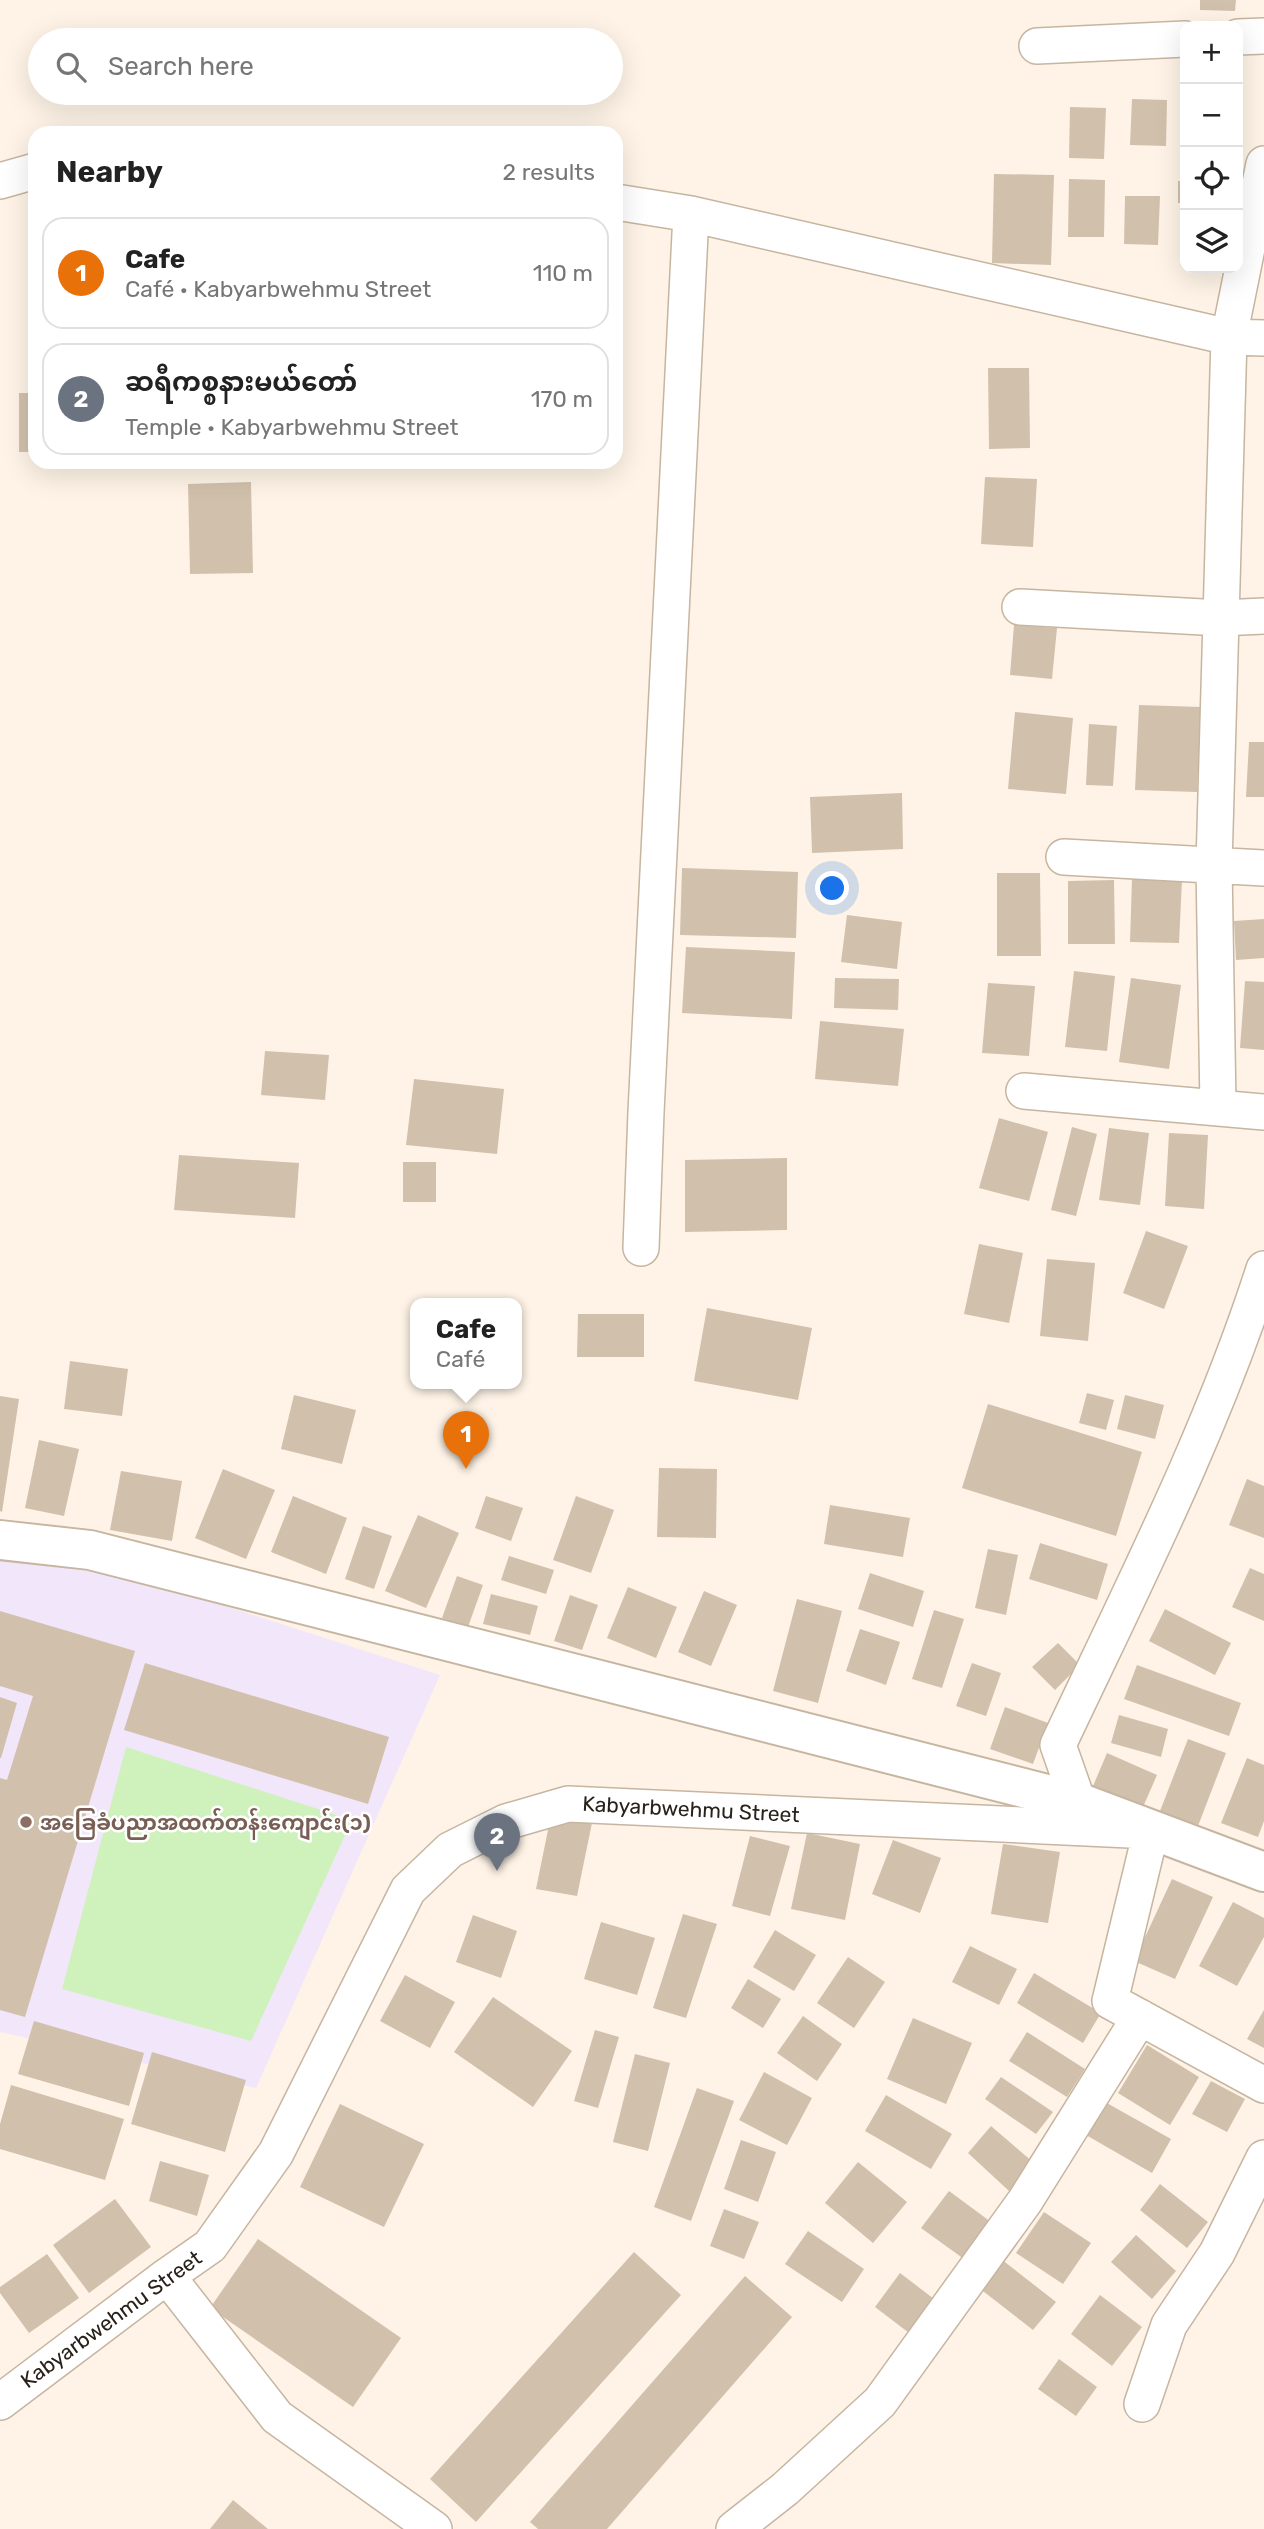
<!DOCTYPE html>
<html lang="en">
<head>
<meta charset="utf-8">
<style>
  :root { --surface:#fff; --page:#f6f6f6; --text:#222; --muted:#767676; --line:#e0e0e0; --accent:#d93025 }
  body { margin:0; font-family:Rubik,"Noto Sans Myanmar",sans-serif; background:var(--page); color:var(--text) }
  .controls { position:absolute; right:21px; top:21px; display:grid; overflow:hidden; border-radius:14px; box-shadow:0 7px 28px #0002 }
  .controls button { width:63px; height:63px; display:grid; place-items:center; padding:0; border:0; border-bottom:2px solid var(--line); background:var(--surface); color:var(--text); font:35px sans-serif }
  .you { position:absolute; left:833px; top:889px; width:24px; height:24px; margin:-18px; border:5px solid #fff; border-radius:50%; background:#1a73e8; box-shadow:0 0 0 10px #1a73e833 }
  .badge { display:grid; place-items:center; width:46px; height:46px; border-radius:50%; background:var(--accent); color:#fff; font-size:23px; font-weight:700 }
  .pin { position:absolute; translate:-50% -58px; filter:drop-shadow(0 2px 4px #0008) }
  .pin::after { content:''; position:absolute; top:37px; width:24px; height:21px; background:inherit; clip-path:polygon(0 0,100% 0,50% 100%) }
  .popup { position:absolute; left:410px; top:1298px; width:112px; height:91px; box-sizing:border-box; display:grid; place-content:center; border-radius:14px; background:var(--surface); filter:drop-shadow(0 2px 5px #0005); font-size:23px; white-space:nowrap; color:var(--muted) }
  .popup b { font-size:26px; color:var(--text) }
  .popup::after { content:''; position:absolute; left:50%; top:100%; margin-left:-14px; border:14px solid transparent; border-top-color:var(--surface) }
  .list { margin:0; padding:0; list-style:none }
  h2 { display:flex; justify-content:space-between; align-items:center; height:91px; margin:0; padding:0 28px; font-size:30px }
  h2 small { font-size:23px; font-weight:400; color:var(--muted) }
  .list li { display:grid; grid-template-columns:46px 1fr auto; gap:21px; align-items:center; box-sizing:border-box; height:112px; margin:0 14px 14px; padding:0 14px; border:2px solid var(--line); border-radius:21px }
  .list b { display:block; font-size:26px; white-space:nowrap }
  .list p { margin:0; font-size:23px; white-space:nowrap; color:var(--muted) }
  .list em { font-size:23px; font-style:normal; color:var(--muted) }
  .icon { flex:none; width:38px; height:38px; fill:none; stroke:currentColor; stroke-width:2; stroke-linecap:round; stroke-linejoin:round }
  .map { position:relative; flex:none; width:1264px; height:2529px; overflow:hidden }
  .search { position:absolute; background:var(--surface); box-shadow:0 7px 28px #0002; left:28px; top:28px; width:595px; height:77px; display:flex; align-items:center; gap:18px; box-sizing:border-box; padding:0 24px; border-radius:38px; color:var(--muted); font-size:26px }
  .panel { position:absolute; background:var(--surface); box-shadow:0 7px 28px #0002; left:28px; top:126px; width:595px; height:343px; border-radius:21px }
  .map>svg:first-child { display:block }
  .education { fill:#f2e6fa }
  .green { fill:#cff2bd }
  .building { fill:#d1c1ac }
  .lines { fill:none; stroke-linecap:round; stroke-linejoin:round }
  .minor-casing { stroke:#c6b5a0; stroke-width:38 }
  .trunk-casing { stroke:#c6b5a0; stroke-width:42 }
  .minor { stroke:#fff; stroke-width:35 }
  .trunk { stroke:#fff; stroke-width:38 }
  .education-dot { fill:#8d6e63; stroke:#fff; stroke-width:2.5 }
  .labels { text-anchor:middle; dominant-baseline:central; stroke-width:5; stroke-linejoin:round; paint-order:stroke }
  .street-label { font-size:21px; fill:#28221a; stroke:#fff }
  .education-label { font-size:21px; font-weight:bold; fill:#785e54; stroke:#fff; text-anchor:start }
</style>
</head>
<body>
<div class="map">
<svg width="1264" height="2529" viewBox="0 0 1264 2529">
  <rect width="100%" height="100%" fill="#fef3e6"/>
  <path class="education" d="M0,1553L94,1564L440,1675L256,2088L0,2032Z"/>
  <path class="green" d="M126,1747L352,1820L251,2041L62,1989Z"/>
  <path class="building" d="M1200,0H1236L1235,11L1200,10Z
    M1132,99L1167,100L1166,146L1130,145Z
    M1070,107L1106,108L1104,159L1069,158Z
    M994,174L1054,175L1051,265L992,263Z
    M1069,179L1105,180L1104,237H1068Z
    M1178,181H1185V203H1178Z
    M1125,196H1160L1158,245L1124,244Z
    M988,368H1029L1030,448L989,449Z
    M19,393H35V452H19Z
    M985,477L1037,479L1033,547L981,544Z
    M251,482L253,573L190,574L188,484Z
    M1014,625L1057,628L1052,679L1010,675Z
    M1139,705L1201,707L1197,792L1135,790Z
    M1015,712L1073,718L1066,794L1008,789Z
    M1089,724L1117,726L1113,786L1086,785Z
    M1249,742H1264V797H1246Z
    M902,793L903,849L812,853L810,797Z
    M682,868L798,872L796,938L680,935Z
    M997,873H1040L1041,956H997Z
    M1132,879L1182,880L1179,943L1130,942Z
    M1114,880L1115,944H1068V881Z
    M847,915L902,922L897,969L841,962Z
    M1264,919V958L1236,960L1234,921Z
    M686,947L795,952L792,1019L682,1013Z
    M1074,971L1115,976L1107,1051L1065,1047Z
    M835,978L899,979L898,1010L834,1008Z
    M1131,978L1181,985L1169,1069L1119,1062Z
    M1245,981L1264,982V1050L1240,1048Z
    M988,983L1035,986L1029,1056L982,1053Z
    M820,1021L904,1029L898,1086L815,1079Z
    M265,1051L329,1055L325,1100L261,1095Z
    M414,1079L504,1089L497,1154L406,1145Z
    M999,1118L1048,1132L1029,1201L979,1188Z
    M1072,1127L1097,1134L1076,1216L1051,1210Z
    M1109,1128L1149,1133L1140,1205L1099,1200Z
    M1169,1133L1208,1135L1204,1209L1165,1206Z
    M179,1155L299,1163L295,1218L174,1210Z
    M787,1158V1230L685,1232V1160Z
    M403,1162H436V1202H403Z
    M1146,1231L1188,1246L1164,1309L1123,1293Z
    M979,1244L1023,1253L1009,1323L964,1314Z
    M1047,1259L1095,1263L1088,1341L1040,1336Z
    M707,1308L812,1328L798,1400L694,1381Z
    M578,1314H644V1357H577Z
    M70,1361L128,1369L122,1416L64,1409Z
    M1087,1393L1114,1400L1106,1430L1079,1423Z
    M294,1395L356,1410L342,1464L281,1449Z
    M1125,1395L1164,1405L1155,1439L1117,1429Z
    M0,1396L19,1399L2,1512L0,1511Z
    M988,1404L1142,1452L1116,1536L962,1488Z
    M39,1440L79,1449L64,1516L25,1508Z
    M659,1468L717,1469L716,1538L657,1537Z
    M223,1469L275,1490L246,1559L195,1538Z
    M121,1471L182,1481L172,1541L110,1530Z
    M1247,1479L1264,1486V1538L1229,1525Z
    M293,1496L347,1518L326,1574L271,1552Z
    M486,1496L523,1508L511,1541L475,1528Z
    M576,1496L614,1510L591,1573L553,1560Z
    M830,1505L910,1518L903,1557L824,1544Z
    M418,1515L459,1533L426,1608L385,1591Z
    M363,1526L392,1536L374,1589L345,1579Z
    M1040,1543L1108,1564L1097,1600L1029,1579Z
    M988,1549L1018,1555L1006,1615L975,1608Z
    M509,1556L554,1570L546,1594L501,1580Z
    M1250,1568L1264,1574V1621L1232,1607Z
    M870,1573L924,1591L913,1627L858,1609Z
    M457,1576L483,1585L468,1627L442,1618Z
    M628,1587L677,1607L656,1658L607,1638Z
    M704,1591L737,1605L711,1666L678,1652Z
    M491,1594L538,1606L530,1635L483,1624Z
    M570,1595L598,1605L582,1650L554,1641Z
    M797,1599L842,1611L818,1703L773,1691Z
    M1165,1609L1231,1643L1215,1675L1149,1641Z
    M934,1610L964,1619L942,1688L912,1679Z
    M0,1611L135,1651L25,2017L0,2010V1778L7,1780L33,1696L0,1686Z
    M860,1629L900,1642L886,1685L846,1671Z
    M1058,1643L1080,1665L1055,1690L1032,1667Z
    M145,1663L389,1737L368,1804L124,1730Z
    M972,1663L1001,1673L986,1716L956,1706Z
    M1137,1665L1241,1703L1229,1736L1124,1699Z
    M0,1697L17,1703L1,1758H0Z
    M1005,1707L1048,1723L1033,1764L990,1749Z
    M1119,1715L1168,1729L1161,1757L1111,1743Z
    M1188,1739L1226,1753L1198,1826L1160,1811Z
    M1107,1753L1157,1775L1143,1807L1093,1786Z
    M1247,1758L1264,1765V1821L1258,1837L1221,1823Z
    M551,1815L592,1823L577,1896L536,1889Z
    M807,1833L860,1844L845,1920L791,1909Z
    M750,1836L790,1846L770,1916L732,1906Z
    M893,1840L941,1858L920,1913L872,1894Z
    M1003,1844L1060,1852L1048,1923L991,1914Z
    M1172,1879L1213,1897L1175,1979L1134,1961Z
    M1233,1902L1264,1918V1937L1237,1986L1199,1966Z
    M683,1914L717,1924L686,2018L653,2008Z
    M473,1915L517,1931L501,1978L456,1962Z
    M601,1922L655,1938L637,1995L584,1979Z
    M775,1930L816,1955L794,1991L753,1967Z
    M970,1946L1017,1969L999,2005L952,1982Z
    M848,1957L885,1982L854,2028L817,2003Z
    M1034,1973L1101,2013L1083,2043L1017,2003Z
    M405,1975L455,2002L430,2048L380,2021Z
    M748,1979L781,1999L763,2028L731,2008Z
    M493,1997L572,2051L533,2107L454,2052Z
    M1264,2010V2048L1247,2039Z
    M803,2016L842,2044L817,2081L777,2053Z
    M913,2018L972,2043L946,2104L887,2079Z
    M34,2021L144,2053L129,2106L18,2074Z
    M595,2030L619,2037L598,2108L574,2101Z
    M1027,2032L1085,2069L1067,2097L1009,2061Z
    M1147,2045L1199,2077L1170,2125L1118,2093Z
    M152,2052L246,2080L225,2152L131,2124Z
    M635,2054L670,2063L648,2151L613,2142Z
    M764,2072L812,2098L787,2145L739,2120Z
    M1001,2077L1053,2112L1036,2134L985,2099Z
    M1211,2081L1245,2099L1227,2132L1192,2114Z
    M11,2085L124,2119L105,2180L0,2149V2124Z
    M697,2088L734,2101L691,2221L654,2207Z
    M886,2095L952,2134L931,2169L865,2131Z
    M1105,2102L1171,2139L1152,2173L1086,2135Z
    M340,2104L424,2144L384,2227L300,2187Z
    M991,2126L1034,2163L1009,2191L968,2153Z
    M741,2140L776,2152L758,2202L724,2189Z
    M160,2161L209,2175L197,2216L149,2201Z
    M858,2162L907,2202L873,2243L825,2203Z
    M1160,2184L1208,2222L1187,2248L1140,2210Z
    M949,2191L991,2222L964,2259L921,2228Z
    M115,2199L151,2247L89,2293L53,2245Z
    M724,2209L759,2222L744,2259L710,2246Z
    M1044,2212L1091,2243L1063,2284L1016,2253Z
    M808,2231L864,2269L842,2302L785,2264Z
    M1136,2235L1176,2271L1152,2299L1111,2262Z
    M258,2239L401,2338L353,2407L210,2308Z
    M634,2252L681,2295L476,2522L430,2479Z
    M47,2254L79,2298L29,2333L0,2293V2287Z
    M1001,2259L1056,2302L1033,2330L979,2288Z
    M900,2273L938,2302L913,2336L875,2307Z
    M745,2276L792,2317L607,2529H538L530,2522Z
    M1100,2295L1142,2327L1112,2366L1071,2334Z
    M1059,2359L1097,2387L1076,2416L1038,2389Z
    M233,2500L268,2529H210Z"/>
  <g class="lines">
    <g class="minor-casing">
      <path id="minor" d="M1238,37L1264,36
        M1037,46L1185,39
        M0,181L35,171
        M616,202L691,214L1229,337L1264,338
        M1020,607L1221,618L1264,616
        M1064,857L1264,868
        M1024,1091L1264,1112
        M1218,1107L1214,865L1229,337L1264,164
        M641,1248L646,1112L691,214
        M1078,1802L1058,1745C1132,1588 1211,1434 1264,1269
        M167,2276L277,2417L434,2529
        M0,2402L167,2276L210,2246L276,2153L408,1890L450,1850L506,1822L568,1804L1151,1831L1110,2001L1264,2085
        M1142,2404L1169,2325L1217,2253L1264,2158
        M734,2529L785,2489L880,2402L1025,2201L1140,2017"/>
    </g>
    <g class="trunk-casing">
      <path id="trunk" d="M0,1540L90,1550L1078,1802L1264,1872"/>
    </g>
    <use href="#minor" class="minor"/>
    <use href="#trunk" class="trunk"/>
  </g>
  <circle class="education-dot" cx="26" cy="1822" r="7"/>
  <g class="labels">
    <g class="street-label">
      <text transform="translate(691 1809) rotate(3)">Kabyarbwehmu Street</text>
      <text transform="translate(111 2319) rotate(-36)">Kabyarbwehmu Street</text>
    </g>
    <g class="education-label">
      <text x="40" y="1822">အခြေခံပညာအထက်တန်းကျောင်း(၁)</text>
    </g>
  </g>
</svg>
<div class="controls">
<button>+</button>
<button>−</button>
<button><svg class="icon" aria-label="locate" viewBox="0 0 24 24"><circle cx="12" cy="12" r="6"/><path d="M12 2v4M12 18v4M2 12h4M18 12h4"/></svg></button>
<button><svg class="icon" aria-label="layers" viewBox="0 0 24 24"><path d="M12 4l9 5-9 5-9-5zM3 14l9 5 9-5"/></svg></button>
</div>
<div class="you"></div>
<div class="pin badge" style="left:466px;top:1469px;background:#e8710a">1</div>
<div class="popup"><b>Cafe</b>Café</div>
<div class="pin badge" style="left:497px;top:1871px;background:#6b7280">2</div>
<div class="search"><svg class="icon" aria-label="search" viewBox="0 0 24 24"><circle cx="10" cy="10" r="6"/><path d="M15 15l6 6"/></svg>Search here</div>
<section class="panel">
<h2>Nearby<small>2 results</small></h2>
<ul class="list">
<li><span class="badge" style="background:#e8710a">1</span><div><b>Cafe</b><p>Café · Kabyarbwehmu Street</p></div><em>110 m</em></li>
<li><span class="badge" style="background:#6b7280">2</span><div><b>ဆရီကစ္စနားမယ်တော်</b><p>Temple · Kabyarbwehmu Street</p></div><em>170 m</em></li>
</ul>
</section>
</div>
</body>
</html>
